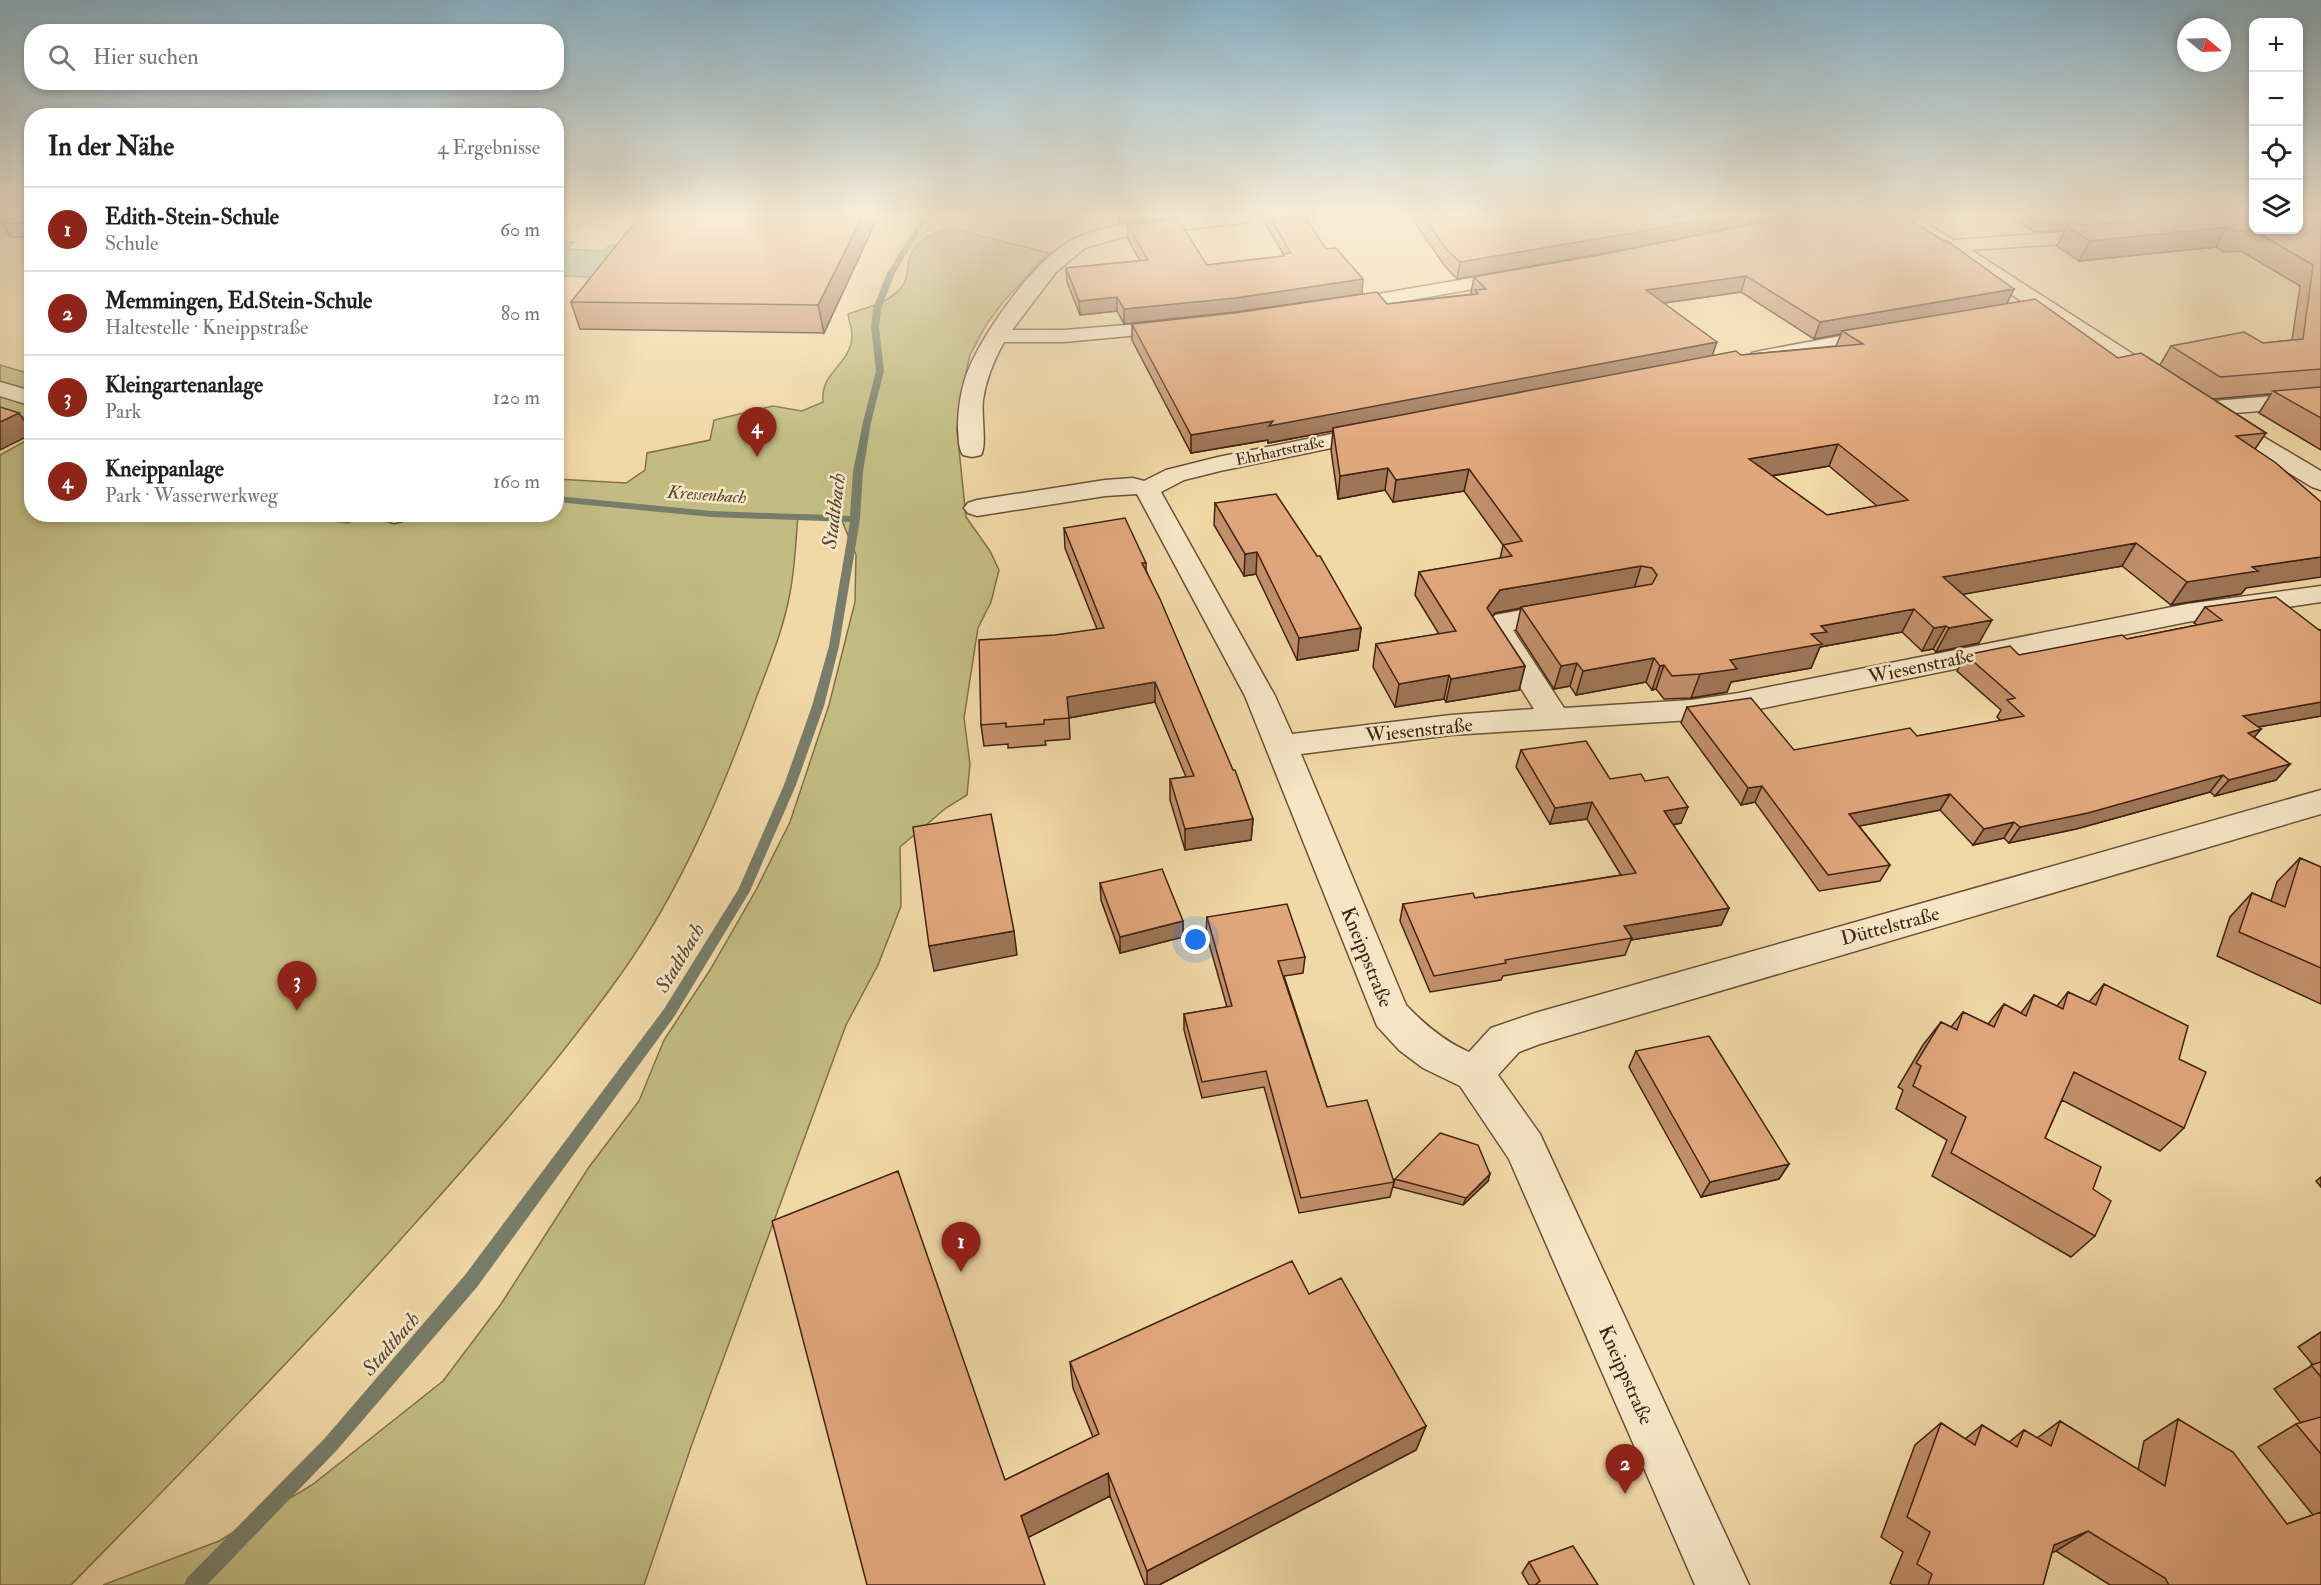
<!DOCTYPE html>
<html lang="de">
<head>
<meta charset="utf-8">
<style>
  :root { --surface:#fff; --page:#f2f2f2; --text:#222; --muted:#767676; --line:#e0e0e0; --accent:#8f2418 }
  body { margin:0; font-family:"IM FELL Double Pica",serif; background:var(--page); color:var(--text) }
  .controls { position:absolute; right:18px; top:18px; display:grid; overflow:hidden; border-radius:12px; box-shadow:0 3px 9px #0003 }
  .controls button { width:54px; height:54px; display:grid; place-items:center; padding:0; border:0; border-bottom:2px solid var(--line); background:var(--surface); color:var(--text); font:30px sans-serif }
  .compass { position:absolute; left:2177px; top:18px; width:54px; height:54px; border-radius:50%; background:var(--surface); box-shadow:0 3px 9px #0003; rotate:109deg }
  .you { position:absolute; left:1196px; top:940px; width:21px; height:21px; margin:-15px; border:4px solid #fff; border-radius:50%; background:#1a73e8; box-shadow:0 0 0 9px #1a73e833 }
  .badge { display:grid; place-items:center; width:39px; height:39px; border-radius:50%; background:var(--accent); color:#fff; font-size:20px; font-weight:700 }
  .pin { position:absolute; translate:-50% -50px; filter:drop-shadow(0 2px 3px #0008) }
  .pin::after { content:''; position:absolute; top:32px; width:21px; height:18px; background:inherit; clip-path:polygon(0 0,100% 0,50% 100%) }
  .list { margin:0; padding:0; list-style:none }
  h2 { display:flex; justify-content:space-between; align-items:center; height:78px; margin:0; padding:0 24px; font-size:26px }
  h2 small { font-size:20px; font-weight:400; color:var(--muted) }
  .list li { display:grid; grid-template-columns:39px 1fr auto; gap:18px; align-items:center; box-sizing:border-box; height:84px; padding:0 24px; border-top:2px solid var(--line) }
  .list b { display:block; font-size:22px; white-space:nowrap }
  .list p { margin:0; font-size:20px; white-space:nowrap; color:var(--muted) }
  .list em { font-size:20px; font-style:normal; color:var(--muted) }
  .icon { flex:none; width:33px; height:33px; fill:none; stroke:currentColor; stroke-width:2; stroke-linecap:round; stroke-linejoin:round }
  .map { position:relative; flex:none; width:2321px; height:1585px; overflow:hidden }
  .search { position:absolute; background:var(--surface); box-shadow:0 3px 9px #0003; left:24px; top:24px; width:540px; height:66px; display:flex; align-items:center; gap:15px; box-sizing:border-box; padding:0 21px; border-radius:24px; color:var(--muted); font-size:22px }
  .panel { position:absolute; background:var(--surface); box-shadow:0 3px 9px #0003; left:24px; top:108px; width:540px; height:414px; border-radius:24px }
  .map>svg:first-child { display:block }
  .green { fill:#c2bc82; stroke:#826f4a; stroke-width:1.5 }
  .water { fill:#9bbaa6; stroke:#777d6a; stroke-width:1.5 }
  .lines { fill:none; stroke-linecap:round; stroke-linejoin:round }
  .stream { fill:#777d6a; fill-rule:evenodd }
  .minor-casing { stroke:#6d5036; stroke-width:3 }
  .minor { fill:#f6e6c6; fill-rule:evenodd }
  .wall { fill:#c2906b; stroke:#412211; stroke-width:1.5; fill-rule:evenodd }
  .shaded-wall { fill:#9e7557; stroke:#412211; stroke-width:1.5 }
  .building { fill:#e1a77c; stroke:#412211; stroke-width:1.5; fill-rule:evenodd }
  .labels { text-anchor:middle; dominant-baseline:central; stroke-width:5; stroke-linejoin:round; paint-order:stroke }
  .far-street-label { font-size:16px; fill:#412211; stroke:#f6e6c6 }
  .far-water-label { font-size:18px; font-style:italic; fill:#584836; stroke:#f6e6c6 }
  .street-label { font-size:20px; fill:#412211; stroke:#f6e6c6 }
  .water-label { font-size:21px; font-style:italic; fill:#584836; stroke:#f6e6c6 }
</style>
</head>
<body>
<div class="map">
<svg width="2321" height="1585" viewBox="0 0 2321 1585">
  <rect width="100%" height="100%" fill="#f1d8a7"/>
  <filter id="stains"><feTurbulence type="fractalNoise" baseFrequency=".00333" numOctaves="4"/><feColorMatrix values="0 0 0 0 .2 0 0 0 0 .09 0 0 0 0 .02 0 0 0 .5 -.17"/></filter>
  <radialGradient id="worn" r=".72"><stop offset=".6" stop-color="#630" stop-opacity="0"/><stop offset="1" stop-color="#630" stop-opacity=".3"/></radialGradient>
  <path class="green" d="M949,228L1049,253L1003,302L986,325L970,355L963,385L957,430L966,517L990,551L999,570L991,602L978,628L964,718L970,764L967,795L946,808L900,847L901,906L878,965L846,1025L692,1444L644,1585H103L219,1541L312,1485L443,1381L501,1304L589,1167L639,1101L664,1040L710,970L756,890L790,822L829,705L855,602L856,555L840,516L798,515C796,539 795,564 791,587C785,626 769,664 755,701C720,797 680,891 621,974C559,1061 489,1141 418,1220C307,1345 188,1465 71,1585H0V455L31,438L32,514H278L349,523L359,514H556L557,479L626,483L645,470L647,453L710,440L714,420L773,406L802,411L823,402C820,372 849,366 852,338C853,331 849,322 848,314C866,308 888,303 901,288C907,281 907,275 908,266C910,243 930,234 949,228Z
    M0,365L31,374V420L0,408Z"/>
  <path class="water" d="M556,240L574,242L567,249L603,251L611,245L634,246L598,278L557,275Z"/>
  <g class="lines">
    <path class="stream" d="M922,217H928L895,273L881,309L879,327L884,371L871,422L863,472L860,519L839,646L824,706L796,785L750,891L674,1017L477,1287L337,1450L207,1585H184L187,1578L325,1438L465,1275L664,1009L738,890L784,785L812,706L829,646L850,522L712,517L556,502V496L712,511L850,516L853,472L863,422L876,371L871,327L873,309L887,273Z
      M0,414L32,425V430L0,420Z"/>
    <g class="minor-casing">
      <path id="minor" d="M1198,217H1250L1247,221L1241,223L1122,237L1085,248L1056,272L1012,330H1064L1176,321L1183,323L1187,327L1183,331L1064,342H1004C994,360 986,379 983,400C981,413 987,446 981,455L972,457L963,455C958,448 959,438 958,429C958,408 961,386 970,366C986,329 1036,258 1072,240C1109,221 1157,222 1198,217Z
        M1893,217H1915L1954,240L2105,229L2112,231L2114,235L2112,239L2105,241L1971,250L2167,376L2170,381L2167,386L2159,388L2151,386Z
        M1517,270L1524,272L1527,276L1524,280L1338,313L1331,311L1328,307L1331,303L1338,301Z
        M1883,328L1891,329L1894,334L1891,339L1760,365L1752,363L1749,358L1752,353L1760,351Z
        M0,382L32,391V406L0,396Z
        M2321,392V406L2222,414L2228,416L2321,471V490L2312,487L2212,426L2208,421L2212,416L2217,415L2194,414L2190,409L2194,404L2202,402Z
        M1376,425L1384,427L1388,432L1384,437L1220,471L1184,480L1161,492L1275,696L1292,734L1451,715L1534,709L1484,630L1495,615L1561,603L1571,606L1575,612L1571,618L1513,630L1564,708L1691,700L1739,693L2187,604L2321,586V602L2187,622L1739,713L1691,720L1451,735L1301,754L1406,1005C1425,1025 1444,1041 1469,1052L1491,1028L1535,1013L2321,790V814L1540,1044L1519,1052L1498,1075L1540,1134L1749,1585H1695L1509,1159L1460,1086L1423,1068L1399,1050L1377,1026L1245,696L1137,494L1105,496L977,516L968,513L964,508L968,503L977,500L1105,480L1133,478L1144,481L1166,470L1218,457Z
        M378,514H407V515L403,521L394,523L382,519Z"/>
    </g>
    <use href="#minor" class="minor"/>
  </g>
  <path class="wall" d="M32,217V237H10L2,223Z
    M1262,217H1305L1326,249L1362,294L1235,312L1124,324L1117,311L1080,315L1067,282L1066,268L1140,261L1128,239V225L1207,265L1283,256V254Z
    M1411,217H1781L1634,248L1457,279L1444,265Z
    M2011,217H2321V450L2259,413L2271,394L2213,399L2266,433L2255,449L2246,588L2241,594L2171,605L2122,566L1963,594L1979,643L1936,652L1933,649L1922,651L1902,632L1820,647L1811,668L1731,682L1727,692L1691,698L1664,699L1656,689L1652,690L1646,682L1576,695L1570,686L1554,689L1516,630L1521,608L1495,613L1492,616L1525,666L1519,690L1446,702L1444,699L1395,707L1373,667L1376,644L1439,634L1415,595L1419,572L1500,559L1503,545L1464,491L1393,502L1385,490L1338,499L1331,450L1333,431L1268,443V440L1191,453L1132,340V324L1387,304L1472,294L1471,293L1474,277L1599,255L2014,289L2007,303L2118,358L2160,365L2171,346L2263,343L2292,340L2300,286L2241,251L2224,252L2216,247L2079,261L2057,246L2065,230L2035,232ZM1741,292L1814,339L1841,334L1836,346L1741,355L1712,356L1664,303ZM1829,466L1877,506L1827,515L1772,476Z
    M875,223L824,333L580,329L571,302Z
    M1215,503L1361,628L1358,650L1297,660L1256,574L1244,576L1214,525Z
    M1064,528L1146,563V570L1253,819L1251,840L1185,850L1170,800V779L1186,777L1155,702L1069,718L1070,739L1045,741L1046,745L1008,748V744L984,746L981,725L1097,629L1065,548Z
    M2205,607L2321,630V716L2258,727L2261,729L2254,737L2290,764L2276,780L2215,796L2210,792L2076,829L2009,843L2004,838L1973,845L1940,810L1859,826L1890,865L1880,881L1819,891L1755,802L1741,805L1681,723L1687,707L1794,750L1917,736L2001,721L1997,717L2001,710L1957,671L1966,655H2019L2127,639L2197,625L2194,623Z
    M1521,750L1610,779L1645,781L1681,823L1673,825L1729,908L1721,925L1631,940L1625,955L1503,976L1501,980L1430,992L1400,921L1403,904L1475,898L1621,875L1587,819L1550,824L1516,767Z
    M2300,858L2321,867V1004L2217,956L2230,917L2252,893L2271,901L2277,882Z
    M1100,883L1183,921V937L1120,953L1101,900Z
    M1207,917L1305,957L1303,973L1284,976L1327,1107L1394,1182L1390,1197L1299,1213L1264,1087L1202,1098L1184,1030V1014L1227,1007L1206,933Z
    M2104,984L2179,1059L2184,1128L2160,1151L2062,1100L2045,1138L2093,1189L2095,1236L2071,1257L1932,1176L1947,1140L1896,1109L1903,1090L1898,1087L1923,1045L1941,1022L1951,1027L1963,1012L1988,1024L2004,1004L2021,1013L2034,995L2057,1006L2068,992L2089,1002Z
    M1636,1051L1789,1164L1779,1179L1701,1197L1629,1067Z
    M2321,1177V1187L2316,1181Z
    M1395,1179L1488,1181L1463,1205L1393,1187Z
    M1309,1294L1426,1426L1416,1450L1159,1585H1145L1110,1496L1029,1537L1005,1480L1093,1437L1073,1388L1070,1362Z
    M2321,1332V1585H2110L2056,1551L2052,1552L2043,1585H1893L1890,1583L1903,1552L1881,1537L1915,1445L1941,1423L1965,1439L1982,1425L2009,1442L2024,1430L2037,1438L2060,1421L2138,1470L2144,1441L2178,1419L2287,1524L2313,1515L2258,1447L2296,1424L2301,1423L2274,1389L2313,1365L2298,1347Z
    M1529,1562L1598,1585H1529L1522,1573Z"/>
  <path class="shaded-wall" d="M862,217H874L875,223L824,333L818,305Z
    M1119,217H1168V218L1119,223Z
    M1711,217H1781L1634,248L1457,279L1460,262Z
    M2227,227L2216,247L2079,261L2090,241Z
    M1746,276L1741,292L1642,306L1646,290Z
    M1363,279L1362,294L1235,312L1124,324V309Z
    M2014,289L2006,305L1842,331L1841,334L1814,339L1820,322Z
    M1117,297V311L1080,315L1079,301Z
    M1717,342L1711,359L1333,428V431L1268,443V440L1191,453V435Z
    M19,413L32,432V434L0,450V422Z
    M1838,444L1829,466L1741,481L1749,459Z
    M1388,468L1385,490L1338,499L1340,476Z
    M1469,469L1464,491L1393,502L1396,480Z
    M2136,543L2122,566L1931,600L1943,577Z
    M1257,552L1256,574L1244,576L1245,554Z
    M2321,557V577L2246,588L2241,594L2171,605L2187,582L2252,567Z
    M1641,566L1634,589L1521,607V608L1495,613L1482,631L1487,608L1500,590Z
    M1914,609L1902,632L1820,647L1811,668L1731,682L1727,692L1691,698L1700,674L1730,660L1811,634L1821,626Z
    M1992,620L1979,643L1936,652L1949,628Z
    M1946,626L1933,649L1922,651L1934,628Z
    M1361,628L1358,650L1297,660L1299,638Z
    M1654,658L1646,682L1576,695L1583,671Z
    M1577,663L1570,686L1554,689L1561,666Z
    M1664,665L1656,689L1652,690L1660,666Z
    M1525,666L1519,690L1446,702L1451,679Z
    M1449,675L1444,699L1395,707L1399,684Z
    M1155,682V702L1068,718L1067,697Z
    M2321,702V716L2230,732L2243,716Z
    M2261,729L2248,745V733Z
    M2290,764L2276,780L2215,796L2229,780Z
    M2223,775L2210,792L2076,829L2009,843L2020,827Z
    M1762,786L1755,802L1741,805L1748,788Z
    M1950,794L1940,810L1840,830L1849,814Z
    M1592,802L1587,819L1550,824L1555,808Z
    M1688,807L1681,823L1657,827L1664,811Z
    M1253,819L1251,840L1185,850V829Z
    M2014,822L2004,838L1973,845L1984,829Z
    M1729,908L1721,925L1631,940L1632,938L1624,926Z
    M1183,921V937L1120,953V937Z
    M1014,931L1017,955L934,971L929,946Z
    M1789,1164L1779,1179L1701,1197L1710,1182Z
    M1490,1174L1488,1181L1463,1205L1466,1198Z
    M1426,1426L1416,1450L1159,1585H1147V1571Z
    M1108,1473L1110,1496L1027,1538L1021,1516Z
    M2088,1531L2056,1551L2022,1564L2054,1545Z"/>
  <path class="building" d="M12,217H32V224L2,223Z
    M639,217H862L818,305L571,302Z
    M1270,217H1305L1326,249L1336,248L1363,279L1236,298L1124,309L1117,297L1079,301L1066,268L1148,260L1128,225L1178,219L1207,265L1285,256L1283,254L1291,253Z
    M1424,217H1711L1638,232L1460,262L1446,249Z
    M1790,217H1905L1944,241H1947L2014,289L1820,322L1746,276L1646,290L1717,342L1269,426L1273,421L1191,435L1132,324L1234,313L1377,292L1387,304L1478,294L1475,290L1486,289L1474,277L1599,255Z
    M2204,217H2253V230H2298V217H2321V369L2220,377L2171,346L2244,332L2263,343L2303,339L2313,265L2253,230L2236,231L2227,227L2090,241L2066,226Z
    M2035,299L2118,358L2141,353L2266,433L2236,436L2276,463L2321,502V557L2252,567L2258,571L2187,582L2136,543L1943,577L1992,620L1949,628L1946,626L1934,628L1914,609L1821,626L1827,632L1811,634L1822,644L1730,660L1737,669L1700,674L1672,676L1664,665L1660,666L1654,658L1583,671L1577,663L1561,666L1521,607L1652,584L1657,575L1652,568L1641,566L1500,590L1487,608L1525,666L1451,679L1449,675L1399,684L1376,644L1456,631L1419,572L1512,556L1503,545L1522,541L1469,469L1396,480L1388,468L1340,476L1333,428L1736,351L1741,355L1863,344L1842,331ZM1838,444L1908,500L1827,515L1749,459Z
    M2321,387V418L2273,391Z
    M0,407L19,413L0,422Z
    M1276,494L1317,556H1320L1361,628L1299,638L1257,552L1245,554L1215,503Z
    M1125,518L1146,563H1142L1160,599L1233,770H1235L1253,819L1185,829L1170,779L1194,776L1155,682L1067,697L1069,718L1044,720V724L1006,727V723L981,725L979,640L1055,635L1104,628L1064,528Z
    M2276,597L2319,630H2321V702L2243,716L2261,729L2248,733L2290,764L2229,780L2223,775L2088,813L2020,827L2014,822L1984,829L1950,794L1849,814L1890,865L1828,875L1762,786L1748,788L1687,707L1751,698L1794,750L1910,728L1917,736L2024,716L2007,700L2015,698L1966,655L2010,646L2019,655L2122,635L2127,639L2222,620L2205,607Z
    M1586,741L1610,779L1641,774L1645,781L1668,777L1688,807L1664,811L1729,908L1624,926L1632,938L1505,960L1506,963L1434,976L1403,904L1473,893L1475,898L1636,873L1592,802L1555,808L1521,750Z
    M991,814L1014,931L929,946L913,827Z
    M2300,858L2321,867V968L2239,932L2252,893L2285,907Z
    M1162,869L1183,921L1120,937L1100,883Z
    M1287,904L1305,957L1278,961L1327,1107L1367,1100L1394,1182L1301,1198L1266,1071L1202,1082L1184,1014L1232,1006L1207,917Z
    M2104,984L2188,1026L2179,1059L2206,1072L2184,1128L2074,1072L2045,1138L2101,1167L2093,1189L2111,1201L2095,1236L1951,1153L1966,1117L1913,1086L1921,1066L1916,1063L1941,1022L1957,1030L1963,1012L1994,1027L2004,1004L2026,1016L2034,995L2063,1009L2068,992L2096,1005Z
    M1709,1036L1789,1164L1710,1182L1636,1051Z
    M1440,1133L1478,1145L1490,1174L1466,1198L1395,1179Z
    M898,1171L1005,1480L1099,1434L1070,1362L1292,1261L1309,1294L1341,1278L1426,1426L1147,1571L1108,1473L1021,1516L1045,1585H867L772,1221Z
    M2321,1362V1377L2311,1365Z
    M2321,1417V1454L2296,1424Z
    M2178,1419L2233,1452L2287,1524L2321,1512V1585H2169L2165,1578L2088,1531L2054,1545L2043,1585H1928L1932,1574L1917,1564L1930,1532L1907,1517L1941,1423L1975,1445L1982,1425L2017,1447L2024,1430L2051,1446L2060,1421L2165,1486Z
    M1573,1546L1598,1585H1535L1540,1581L1529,1562Z"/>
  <linearGradient id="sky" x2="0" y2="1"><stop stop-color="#89b6ce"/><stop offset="0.49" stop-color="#f9edd7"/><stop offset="1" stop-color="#f9edd7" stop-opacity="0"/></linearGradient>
  <rect width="2321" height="439" fill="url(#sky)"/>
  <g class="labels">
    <g class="far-street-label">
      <text transform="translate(1280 451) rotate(-12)">Ehrhartstraße</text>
    </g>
    <g class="far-water-label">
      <text transform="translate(707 495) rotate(4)">Kressenbach</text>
    </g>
    <g class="street-label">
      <text transform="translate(1921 666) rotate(-12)">Wiesenstraße</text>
      <text transform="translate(1419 730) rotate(-6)">Wiesenstraße</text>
      <text transform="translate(1890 926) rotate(-15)">Düttelstraße</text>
      <text transform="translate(1367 957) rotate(68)">Kneippstraße</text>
      <text transform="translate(1626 1375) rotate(66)">Kneippstraße</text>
    </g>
    <g class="water-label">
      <text transform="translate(834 511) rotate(-83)">Stadtbach</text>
      <text transform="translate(680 958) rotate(-59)">Stadtbach</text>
      <text transform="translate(391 1344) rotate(-49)">Stadtbach</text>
    </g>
  </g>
  <rect width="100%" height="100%" filter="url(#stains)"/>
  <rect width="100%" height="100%" fill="url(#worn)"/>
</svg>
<div class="controls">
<button>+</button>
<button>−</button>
<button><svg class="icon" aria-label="locate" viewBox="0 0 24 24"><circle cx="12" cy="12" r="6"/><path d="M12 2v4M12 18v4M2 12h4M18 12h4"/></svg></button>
<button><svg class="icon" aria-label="layers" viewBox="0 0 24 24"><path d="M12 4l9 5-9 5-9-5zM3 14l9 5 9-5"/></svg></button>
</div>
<svg class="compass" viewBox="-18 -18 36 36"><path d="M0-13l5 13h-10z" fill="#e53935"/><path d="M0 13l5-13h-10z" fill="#767676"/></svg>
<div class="you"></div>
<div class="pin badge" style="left:961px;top:1272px">1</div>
<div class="pin badge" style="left:1625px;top:1494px">2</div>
<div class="pin badge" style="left:297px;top:1011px">3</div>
<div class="pin badge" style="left:757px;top:457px">4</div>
<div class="search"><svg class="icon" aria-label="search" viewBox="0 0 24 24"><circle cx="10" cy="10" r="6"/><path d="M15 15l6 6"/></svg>Hier suchen</div>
<section class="panel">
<h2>In der Nähe<small>4 Ergebnisse</small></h2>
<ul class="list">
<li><span class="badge">1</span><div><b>Edith-Stein-Schule</b><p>Schule</p></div><em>60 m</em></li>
<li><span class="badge">2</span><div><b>Memmingen, Ed.Stein-Schule</b><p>Haltestelle · Kneippstraße</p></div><em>80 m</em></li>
<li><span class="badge">3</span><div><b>Kleingartenanlage</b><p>Park</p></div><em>120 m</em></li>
<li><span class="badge">4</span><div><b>Kneippanlage</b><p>Park · Wasserwerkweg</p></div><em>160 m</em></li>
</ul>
</section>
</div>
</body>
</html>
